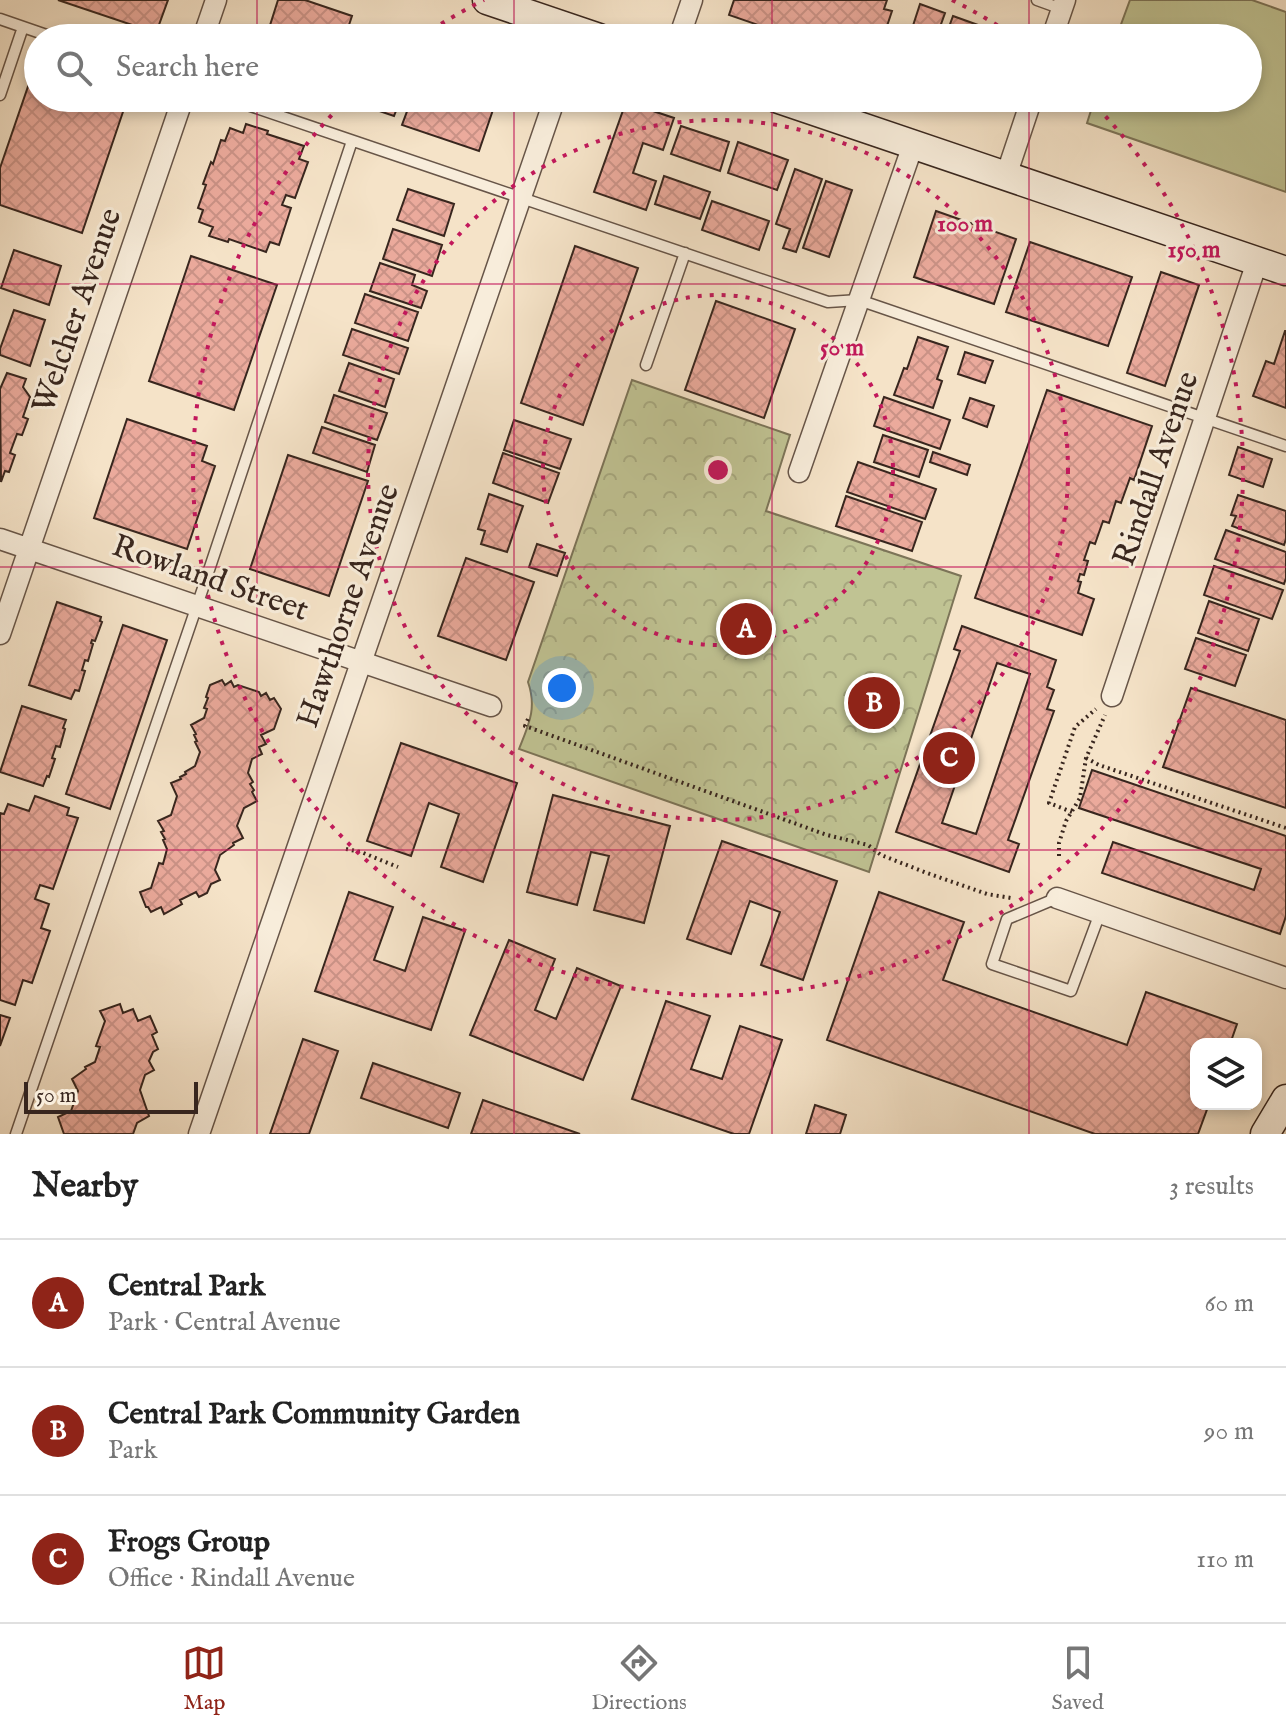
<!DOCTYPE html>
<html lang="en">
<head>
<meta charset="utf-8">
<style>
  :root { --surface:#fff; --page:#f6f6f6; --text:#222; --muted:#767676; --line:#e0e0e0; --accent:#8f2418 }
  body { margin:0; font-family:"IM FELL English",serif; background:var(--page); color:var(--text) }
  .controls { position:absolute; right:24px; bottom:24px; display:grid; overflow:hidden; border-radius:16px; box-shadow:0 4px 12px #0003 }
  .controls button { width:72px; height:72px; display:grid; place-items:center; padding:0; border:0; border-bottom:2px solid var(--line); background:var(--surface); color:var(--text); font:40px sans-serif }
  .scale { position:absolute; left:24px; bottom:20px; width:174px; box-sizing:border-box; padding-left:8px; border:4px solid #38261e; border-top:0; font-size:22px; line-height:28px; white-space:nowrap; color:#38261e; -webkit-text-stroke:6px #f8eddb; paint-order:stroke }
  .you { position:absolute; left:562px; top:688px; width:28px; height:28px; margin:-20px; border:6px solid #fff; border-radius:50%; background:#1a73e8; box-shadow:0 0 0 12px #1a73e833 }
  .badge { display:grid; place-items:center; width:52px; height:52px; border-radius:50%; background:var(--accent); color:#fff; font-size:26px; font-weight:700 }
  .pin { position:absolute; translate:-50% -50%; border:4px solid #fff; box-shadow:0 2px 8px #0006 }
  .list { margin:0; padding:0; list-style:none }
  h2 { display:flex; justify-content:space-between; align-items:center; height:104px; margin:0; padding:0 32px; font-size:34px }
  h2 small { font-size:26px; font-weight:400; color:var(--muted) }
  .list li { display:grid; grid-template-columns:52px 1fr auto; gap:24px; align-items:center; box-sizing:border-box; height:128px; padding:0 32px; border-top:2px solid var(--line) }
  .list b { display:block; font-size:30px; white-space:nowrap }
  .list p { margin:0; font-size:26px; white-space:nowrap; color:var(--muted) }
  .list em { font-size:26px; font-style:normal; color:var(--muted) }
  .icon { flex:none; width:44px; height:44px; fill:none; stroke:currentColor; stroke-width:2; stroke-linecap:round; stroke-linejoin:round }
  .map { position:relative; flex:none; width:1286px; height:1134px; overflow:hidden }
  .search { position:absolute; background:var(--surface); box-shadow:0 4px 12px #0003; left:24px; right:24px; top:24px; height:88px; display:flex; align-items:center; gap:20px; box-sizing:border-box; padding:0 28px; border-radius:44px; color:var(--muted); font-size:30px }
  .sheet { height:488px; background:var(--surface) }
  nav { display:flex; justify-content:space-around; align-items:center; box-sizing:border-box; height:112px; border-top:2px solid var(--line); background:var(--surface); font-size:22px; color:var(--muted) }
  nav a { display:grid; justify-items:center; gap:4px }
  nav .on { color:var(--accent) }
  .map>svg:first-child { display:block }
  .green { fill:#c0c393; stroke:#7c7458; stroke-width:2 }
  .park { fill:url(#park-crowns); stroke:#7c7458; stroke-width:2 }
  .building { fill:url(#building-cross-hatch); stroke:#38261e; stroke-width:2; fill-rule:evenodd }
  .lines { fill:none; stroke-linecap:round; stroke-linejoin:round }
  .service-casing { stroke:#675548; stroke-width:13 }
  .minor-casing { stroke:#675548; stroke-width:23 }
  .secondary-casing { stroke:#38261e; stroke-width:31 }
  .path { stroke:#38261e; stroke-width:4; stroke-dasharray:2 4; stroke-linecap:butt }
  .service { stroke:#f8eddb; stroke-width:10 }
  .minor { stroke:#f8eddb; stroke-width:20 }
  .secondary { stroke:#f8eddb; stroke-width:28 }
  .grid { fill:none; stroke:#c2185b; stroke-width:2; stroke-opacity:0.55 }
  .ring { fill:none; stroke:#c2185b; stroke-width:4; stroke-dasharray:4 8 }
  .labels { text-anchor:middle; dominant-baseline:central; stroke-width:6; stroke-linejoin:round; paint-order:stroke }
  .street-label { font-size:32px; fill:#38261e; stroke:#f8eddb }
  .centre { fill:#c2185b; stroke:#f8eddb; stroke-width:4 }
  .ring-label { font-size:24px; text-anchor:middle; font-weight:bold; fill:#c2185b; stroke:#f8eddb; stroke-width:6; stroke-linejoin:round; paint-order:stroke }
</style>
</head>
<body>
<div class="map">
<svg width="1286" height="1134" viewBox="0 0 1286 1134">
  <defs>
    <pattern id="park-crowns" width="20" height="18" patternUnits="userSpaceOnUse" patternTransform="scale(2)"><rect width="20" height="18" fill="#c0c393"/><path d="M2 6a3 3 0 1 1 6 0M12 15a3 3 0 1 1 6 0" fill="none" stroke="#a6a77e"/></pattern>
    <pattern id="building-cross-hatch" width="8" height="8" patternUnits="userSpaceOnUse" patternTransform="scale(2)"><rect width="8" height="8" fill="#ebaa9c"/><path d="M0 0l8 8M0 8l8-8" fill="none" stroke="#ca9286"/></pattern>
  </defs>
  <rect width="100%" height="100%" fill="#f5e3c8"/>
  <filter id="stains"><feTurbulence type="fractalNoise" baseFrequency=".0025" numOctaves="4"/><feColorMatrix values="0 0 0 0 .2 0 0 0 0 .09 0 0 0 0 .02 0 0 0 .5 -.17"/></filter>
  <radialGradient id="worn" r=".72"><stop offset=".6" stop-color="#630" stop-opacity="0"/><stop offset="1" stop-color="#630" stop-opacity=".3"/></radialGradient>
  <path class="green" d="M1130,0H1252L1286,12V192L1087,123L1095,98H1248V38H1116Z"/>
  <path class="park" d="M632,380L790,435L766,511L961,576L869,872L519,749C529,724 537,708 528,682Z"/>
  <path class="building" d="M58,0H168L156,33Z
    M278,0H305L352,16L345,37L348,38H266Z
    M734,0H887L884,9L892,11L883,38H796L729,15Z
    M920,4L945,13L936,38H909Z
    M953,16L978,25L977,30L980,31L978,38H945Z
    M33,72L38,73V98H111L126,103L82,233L0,205V168Z
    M341,98H401L394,116Z
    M412,98H497L479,151L402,125Z
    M964,98H990L987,106Z
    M626,102L674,118L663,150L643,143L633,173L656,181L646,210L594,192Z
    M246,124L268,131L267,134L304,146L299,159L308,162L295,198L286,195L282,205L291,208L279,245L270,242L266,252L229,239L228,242L209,236L213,227L199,222L203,210L198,208L206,185L203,184L211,162L213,164L221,140L225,141L230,128L243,133Z
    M681,126L729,142L720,171L671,154Z
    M738,142L788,160L777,190L728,173Z
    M795,169L822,179L796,252L783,248L790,229L776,224Z
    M664,176L710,192L700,219L655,204Z
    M826,181L852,190L829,257L803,248Z
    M408,189L454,204L444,236L397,220Z
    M712,201L769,221L759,250L702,230Z
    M936,211L1016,239L994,304L914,277Z
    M393,229L442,245L432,276L383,259Z
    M1030,242L1132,277L1108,346L1006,312Z
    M575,246L638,268L583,425L521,403Z
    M14,250L61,266L49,305L1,288Z
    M191,256L277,285L234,410L149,381Z
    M380,263L415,275L412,285L427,291L421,308L370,291Z
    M1161,272L1199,285L1165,386L1127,373Z
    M365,294L418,312L408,341L355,323Z
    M716,301L795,329L764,418L685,390Z
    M14,310L45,320L30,366L0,355V349Z
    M352,329L408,348L399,374L343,355Z
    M1285,331H1286V408L1253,396L1266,361L1274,364Z
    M918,337L948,347L937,379L942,381L933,408L894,395L904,368L907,369Z
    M965,352L993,361L985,383L958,374Z
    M349,363L394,379L385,407L339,391Z
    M7,373L26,379L23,387L30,397L23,417L28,419L22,435L17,434L10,453L15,455L9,472L5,471L1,482L0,389Z
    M1047,390L1152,426L1134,480L1130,478L1121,503L1116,501L1109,523L1103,521L1095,544L1090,542L1084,560L1088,561L1084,575L1080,574L1078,581L1081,582L1078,593L1094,599L1082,635L975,598Z
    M334,395L387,413L377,440L325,422Z
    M884,397L950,420L940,449L874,426Z
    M970,398L994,406L987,427L963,418Z
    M127,419L207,446L202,461L215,466L187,549L94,518Z
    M514,420L571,439L560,469L504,450Z
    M322,427L375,445L367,472L313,453Z
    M883,435L928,450L919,477L874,462Z
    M1238,447L1272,459L1263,487L1229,475Z
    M933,452L970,465L967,475L930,462Z
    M503,453L559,473L548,503L493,483Z
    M288,455L368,481L329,596L250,569Z
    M858,462L936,489L925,519L847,492Z
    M489,494L523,506L507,552L481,544L485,531L478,529Z
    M1238,495L1286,511V539L1284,545L1232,526L1236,516L1231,515Z
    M846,496L922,522L912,551L836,526Z
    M1226,530L1286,552V578L1284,584L1215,559Z
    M537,544L565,553L557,576L529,567Z
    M466,558L534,582L506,660L438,636Z
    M1214,566L1283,590L1272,619L1204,595Z
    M1209,601L1259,619L1248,651L1198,633Z
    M57,602L101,617L100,621L102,622L95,641L92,640L91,643L93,644L88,661L85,660L82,670L85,671L79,691L75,690L71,699L29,685Z
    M123,625L167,640L110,809L66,794Z
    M962,626L1056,660L1047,687L1054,690L1047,709L1054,711L1008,840L1019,844L1009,872L896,832L960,651L954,649ZM997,663L1030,674L976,834L942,823Z
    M1196,638L1246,655L1235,686L1185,669Z
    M222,680L225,685L231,681L234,687L238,685L259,692L261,696L266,693L270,700L274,698L281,709L274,729L261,735L266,744L259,747L262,754L252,759L248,773L253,782L250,784L254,790L252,792L257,801L244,808L237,826L243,838L233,843L234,845L220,855L215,870L220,880L211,884L207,893L199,897L196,892L180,900L182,904L164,914L161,907L151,912L148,907H146L140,892L151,888L159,863L163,864L167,849L163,840L165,839L161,832L164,831L158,821L171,815L177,796L171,783L181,779L180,777L186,774L185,772L195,766L200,752L195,742L197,741L194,735L196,734L191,725L204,718L207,709L204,708L208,698L206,697L210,685Z
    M1191,688L1286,720V808L1163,767Z
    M22,706L66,720L63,728L65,729L60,747L56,746L52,758L55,759L49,777L47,776L43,786L0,772Z
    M401,743L517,783L483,882L441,867L459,814L429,803L411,856L367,841Z
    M1092,770L1286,836V916L1280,934L1102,873L1113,842L1254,890L1261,869L1079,808Z
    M553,795L670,826L644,923L594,910L609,856L591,852L577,905L527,892Z
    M35,796L69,808L67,815L78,818L53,889L40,885L35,899L49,904L41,928L50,931L32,983L23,980L15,1005L0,1000V813L4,814L8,804L29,811Z
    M722,841L837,881L803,980L761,965L780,912L750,901L731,954L687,939Z
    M349,892L393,907L374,960L405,971L423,917L465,931L431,1030L315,991Z
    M879,892L964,922L943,980L1127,1045L1146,992L1237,1024L1230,1044H1196V1104H1209L1198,1134H1095L827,1040Z
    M509,940L555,959L535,1010L556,1019L577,968L621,986L583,1080L470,1035Z
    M666,1001L710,1016L691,1069L722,1079L740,1026L782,1040L749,1134H734L632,1099Z
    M120,1004L123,1013L133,1009L138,1021L150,1016L157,1032L152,1035L158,1049L153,1052L149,1061L154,1070L145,1075L140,1090L149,1116L137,1123L133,1134H64L58,1117L71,1111L78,1091L72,1079L86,1069L85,1067L95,1062L100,1047L96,1046L105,1021L100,1011Z
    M0,1015L10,1018L0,1046Z
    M303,1039L338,1051L309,1134H270Z
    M373,1063L460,1093L448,1128L361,1098Z
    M483,1100L580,1134H471Z
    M815,1105L846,1115L840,1134H806Z"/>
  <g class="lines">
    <g class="service-casing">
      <path id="service" d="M1037,0L1062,9
        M0,19L55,38
        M0,95L23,27
        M227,98L828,302L859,300L1286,446
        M646,365L685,253
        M1057,898L1007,919L992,964L1071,991L1100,913
        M16,1134L204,585L352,141"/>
    </g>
    <g class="minor-casing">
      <path id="minor" d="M203,38L216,0
        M679,38L692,0
        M1052,38L1065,0
        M1006,176L1032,98
        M799,472L913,145
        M0,539L491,706
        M0,634L183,98
        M1112,696L1257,262
        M1057,898L1286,978
        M199,1134L555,98"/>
    </g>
    <g class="secondary-casing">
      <path id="secondary" d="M487,0L599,38
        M776,98L1286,271
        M1265,1134L1286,1099"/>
    </g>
    <path class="path" d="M528,719L525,726L827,835L868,845L881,855L927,873L987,894L1011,898
      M1086,758L1099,765L1286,828
      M1072,812L1049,803L1075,727L1096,709
      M346,849L361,852L398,867
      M1059,856V843L1066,821L1080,798L1086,758L1105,715"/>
    <use href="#service" class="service"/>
    <use href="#minor" class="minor"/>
    <use href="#secondary" class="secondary"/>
  </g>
  <path class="grid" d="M257,0V38M514,0V38M772,0V38M1029,0V38M257,98V1134M514,98V1134M772,98V1134M1029,98V1134M0,284H1286M0,567H1286M0,850H1286"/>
  <g class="ring">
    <circle cx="718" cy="470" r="175"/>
    <circle cx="718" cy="470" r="350"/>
    <path d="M421 37A525 525 0 0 1 484 0M952 0A525 525 0 0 1 1015 37M1089 99A525 525 0 1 1 347 99"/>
  </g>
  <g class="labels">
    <g class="street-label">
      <text transform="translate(78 311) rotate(-71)">Welcher Avenue</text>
      <text transform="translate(1157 469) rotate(-71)">Rindall Avenue</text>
      <text transform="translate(210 579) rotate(19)">Rowland Street</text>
      <text transform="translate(349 606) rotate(-71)">Hawthorne Avenue</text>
    </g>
  </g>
  <circle cx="718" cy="470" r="12" class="centre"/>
  <g class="ring-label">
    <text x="965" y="231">100 m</text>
    <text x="1194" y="257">150 m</text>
    <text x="842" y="355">50 m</text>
  </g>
  <rect width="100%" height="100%" filter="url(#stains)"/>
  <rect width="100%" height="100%" fill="url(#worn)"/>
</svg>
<div class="controls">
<button><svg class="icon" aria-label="layers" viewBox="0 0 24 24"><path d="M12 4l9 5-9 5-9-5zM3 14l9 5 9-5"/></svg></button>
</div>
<div class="scale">50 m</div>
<div class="you"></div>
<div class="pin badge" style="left:746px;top:629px">A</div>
<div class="pin badge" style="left:874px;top:703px">B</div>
<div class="pin badge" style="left:949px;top:758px">C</div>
<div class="search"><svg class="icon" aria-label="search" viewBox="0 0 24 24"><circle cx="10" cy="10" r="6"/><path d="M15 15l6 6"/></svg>Search here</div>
</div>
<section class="sheet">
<h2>Nearby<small>3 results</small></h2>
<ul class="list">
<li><span class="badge">A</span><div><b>Central Park</b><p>Park · Central Avenue</p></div><em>60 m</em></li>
<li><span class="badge">B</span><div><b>Central Park Community Garden</b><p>Park</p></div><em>90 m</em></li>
<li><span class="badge">C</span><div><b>Frogs Group</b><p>Office · Rindall Avenue</p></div><em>110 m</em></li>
</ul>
</section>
<nav>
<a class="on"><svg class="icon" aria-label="map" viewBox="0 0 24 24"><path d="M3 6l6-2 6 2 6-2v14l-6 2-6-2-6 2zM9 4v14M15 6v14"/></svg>Map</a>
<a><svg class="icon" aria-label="directions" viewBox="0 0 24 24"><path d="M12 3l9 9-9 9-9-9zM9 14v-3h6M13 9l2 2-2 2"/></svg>Directions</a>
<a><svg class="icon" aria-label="saved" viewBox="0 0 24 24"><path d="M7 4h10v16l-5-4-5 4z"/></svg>Saved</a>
</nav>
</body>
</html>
